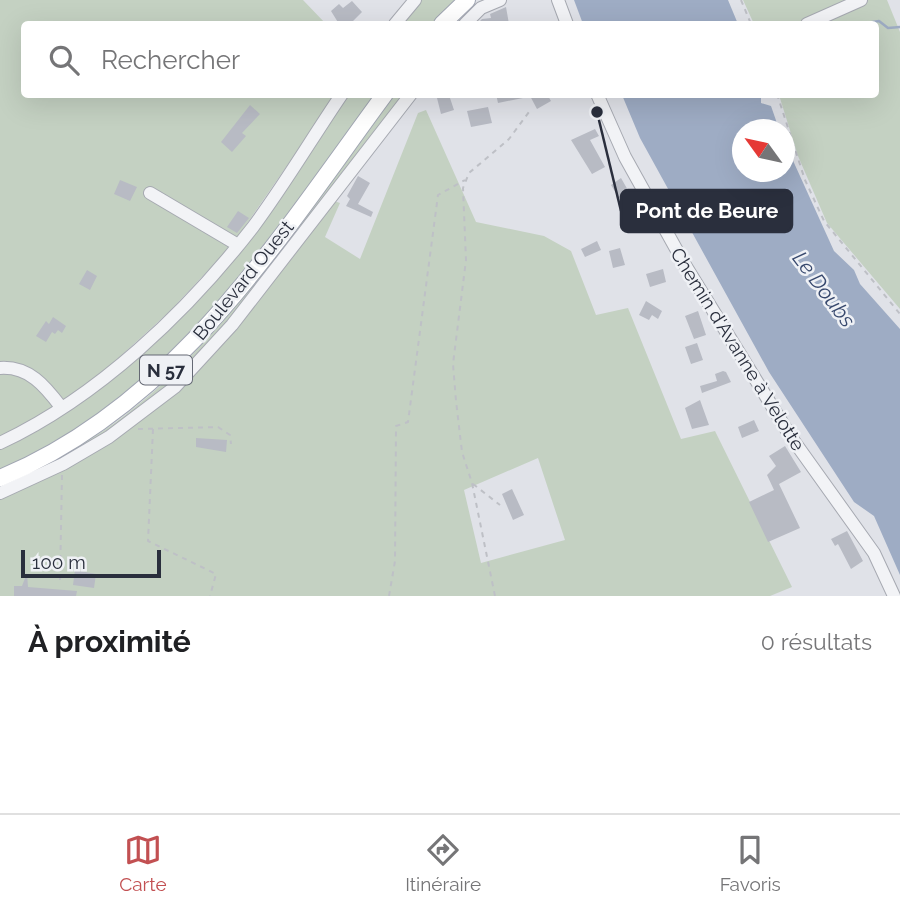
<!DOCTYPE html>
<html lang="fr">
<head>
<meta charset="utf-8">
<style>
  :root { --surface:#fff; --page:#f2f2f2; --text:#202124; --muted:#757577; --line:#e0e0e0; --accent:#c25052 }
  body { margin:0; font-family:Raleway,sans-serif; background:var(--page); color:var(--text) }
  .compass { position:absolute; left:732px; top:119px; width:63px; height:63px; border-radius:50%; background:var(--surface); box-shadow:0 7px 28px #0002; rotate:303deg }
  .scale { position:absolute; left:21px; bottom:18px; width:140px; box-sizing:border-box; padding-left:7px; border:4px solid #2a2f3d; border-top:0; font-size:19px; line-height:24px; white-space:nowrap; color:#2a2f3d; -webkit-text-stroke:5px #eff1f5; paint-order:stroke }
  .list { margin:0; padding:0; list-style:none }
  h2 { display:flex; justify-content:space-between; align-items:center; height:91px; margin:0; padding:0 28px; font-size:30px }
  h2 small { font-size:23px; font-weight:400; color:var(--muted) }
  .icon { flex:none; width:38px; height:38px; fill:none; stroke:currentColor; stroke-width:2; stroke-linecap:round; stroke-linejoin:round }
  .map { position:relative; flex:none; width:900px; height:596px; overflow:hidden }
  .search { position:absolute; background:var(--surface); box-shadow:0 7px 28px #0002; left:21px; right:21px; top:21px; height:77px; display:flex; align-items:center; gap:18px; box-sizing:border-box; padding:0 24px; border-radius:7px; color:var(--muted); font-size:26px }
  .sheet { height:217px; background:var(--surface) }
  nav { display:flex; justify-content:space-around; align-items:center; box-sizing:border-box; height:98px; border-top:2px solid var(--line); background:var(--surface); font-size:19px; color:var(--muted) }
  nav a { display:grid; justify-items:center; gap:4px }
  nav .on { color:var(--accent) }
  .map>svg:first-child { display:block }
  .green { fill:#c4d1c2; fill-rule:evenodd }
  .water { fill:#9eacc4 }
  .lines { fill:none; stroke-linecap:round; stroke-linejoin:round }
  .stream { stroke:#9eacc4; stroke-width:2.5 }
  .building { fill:#b8bbc4 }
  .minor-casing { stroke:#a6a9b1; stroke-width:14 }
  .major-casing { stroke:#a0a5b2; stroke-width:18 }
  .path { stroke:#bec0c6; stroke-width:2; stroke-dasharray:5 5; stroke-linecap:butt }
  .minor { stroke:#f2f3f6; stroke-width:12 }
  .major { stroke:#fff; stroke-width:16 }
  .labels { text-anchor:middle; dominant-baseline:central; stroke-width:5; stroke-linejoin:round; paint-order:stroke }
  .shield { fill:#eff1f5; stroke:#656974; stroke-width:2 }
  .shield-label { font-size:18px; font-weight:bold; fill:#2a2f3d }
  .street-label { font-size:19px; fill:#2a2f3d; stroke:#eff1f5 }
  .water-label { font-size:21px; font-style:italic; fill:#38496e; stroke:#eff1f5 }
  .leader { fill:none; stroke:#2a2f3d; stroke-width:2.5 }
  .callout-dot { fill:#2a2f3d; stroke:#eff1f5; stroke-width:2.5 }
  .callout { fill:#2a2f3d; stroke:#2a2f3d; stroke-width:2.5 }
  .callout-label { font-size:21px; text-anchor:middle; font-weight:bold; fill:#fff }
</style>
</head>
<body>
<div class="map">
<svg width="900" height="596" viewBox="0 0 900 596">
  <rect width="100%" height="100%" fill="#e0e2e8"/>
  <path class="green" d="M0,0H303L326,24H24V94L336,95L232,245L170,311L100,375L39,418L0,438Z
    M421,0H459L435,24H401Z
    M743,0H887L900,32V309L827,223L798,156L779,95L876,94V24H754Z
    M348,95H377L234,285L198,328L110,409L58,443L0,470V448L176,317Z
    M392,95H407L210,346L160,396L106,435L48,469L0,489V485C40,467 80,448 116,422C229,339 310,206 392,95Z
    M426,110L476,222L544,236L571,251L596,315L628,308L681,439L715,431L792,587L770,596H0V496L179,389L334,201L340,203L325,237L360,259L418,113ZM538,458L565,540L481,563L464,490Z"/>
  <path class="water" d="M574,0H728L738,24H583Z
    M622,95H761V103L771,106L779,129L743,130V172H785V143L834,251L854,270L860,284L900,329V575L874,516L854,502L769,372L640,138Z"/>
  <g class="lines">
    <path class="stream" d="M859,24L879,21L888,28L900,27"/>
  </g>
  <path class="building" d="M352,1L362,12L350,24H339L331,11L339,4L343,8Z
    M506,7L509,24H477L482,19L491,18L490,14Z
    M496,94H523V98L498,103Z
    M529,94H547L551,101L537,109Z
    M449,95L454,110L441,114L437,98Z
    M250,105L260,114L242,133L246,136L232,152L221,142Z
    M488,107L492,123L471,127L467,111Z
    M595,129L599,136L590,140L605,167L592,174L571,140Z
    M358,176L370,183L358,204L373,212L371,217L346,206L350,199L347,196Z
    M621,178L629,192L619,198L611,185Z
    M120,180L137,187L130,201L114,194Z
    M238,211L249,218L237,233L227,227Z
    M597,241L601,250L585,257L581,249Z
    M620,248L625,265L613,268L609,251Z
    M663,269L666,282L650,287L646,274Z
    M87,270L97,276L90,290L79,284Z
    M646,301L662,311L658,319L652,315L649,320L639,315Z
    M698,311L706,335L694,339L685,316Z
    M53,317L66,326L62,333L58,330L55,334L52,332L46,342L36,336L46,321L49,324Z
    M697,343L703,360L691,364L685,347Z
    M723,371L726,372L731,382L702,393L700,386L717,381L715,374Z
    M700,400L709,425L692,429L685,408Z
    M754,420L759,431L742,438L738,427Z
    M196,438L227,440L226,452L196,447Z
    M785,446L801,472L779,484L800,528L768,542L749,502L774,490L767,475L776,466L769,456Z
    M512,489L524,515L513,520L502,494Z
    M847,531L863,561L851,569L838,544L835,546L831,539Z
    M75,570L96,574L94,588L73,585Z
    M27,573L28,587L77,591L76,596H14V586H22Z"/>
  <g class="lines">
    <g class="minor-casing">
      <path id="minor" d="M558,0L567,24
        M395,24L415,0
        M465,24L481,8L500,0
        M807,24L861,0
        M597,94L625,157L685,265L791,437L874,553L894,596
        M150,193L238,245
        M0,368C29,366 45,386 61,407
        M0,443C98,397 187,312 253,227C285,184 312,138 342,94
        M0,493L63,464L109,437L175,387L232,325L411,94"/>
    </g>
    <g class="major-casing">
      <path id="major" d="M442,24L467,0
        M0,478C176,405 276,242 385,94"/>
    </g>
    <path class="path" d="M741,0L751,24
      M777,94L805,180L824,221L900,314
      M138,429L218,427L230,435L231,444
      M153,429L148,541L216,574L210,596
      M473,484L500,505
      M60,580L62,475
      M389,596L395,561L396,426L408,422L438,195L465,180
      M495,596L472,483L462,452L456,401L453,364L466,260L463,188L469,173L509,139L529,112"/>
    <use href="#minor" class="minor"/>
    <use href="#major" class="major"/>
  </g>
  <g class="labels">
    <rect class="shield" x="140" y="355.5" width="52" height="29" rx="5"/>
    <g class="shield-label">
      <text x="166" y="370">N 57</text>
    </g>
    <g class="street-label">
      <text transform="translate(243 280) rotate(-51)">Boulevard Ouest</text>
      <text transform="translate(738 349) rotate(58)">Chemin d'Avanne à Velotte</text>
    </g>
    <g class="water-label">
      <text transform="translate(824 289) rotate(53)">Le Doubs</text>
    </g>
  </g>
  <path class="leader" d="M597 112L621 211"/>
  <circle class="callout-dot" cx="597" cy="112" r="7"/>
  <rect class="callout" x="621" y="190" width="171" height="42" rx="7"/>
  <g class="callout-label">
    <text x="707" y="218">Pont de Beure</text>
  </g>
</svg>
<svg class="compass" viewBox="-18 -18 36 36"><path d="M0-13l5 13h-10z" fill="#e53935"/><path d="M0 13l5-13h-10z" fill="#757577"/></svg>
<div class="scale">100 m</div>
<div class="search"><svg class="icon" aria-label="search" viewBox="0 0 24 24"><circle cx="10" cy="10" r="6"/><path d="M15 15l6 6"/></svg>Rechercher</div>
</div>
<section class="sheet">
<h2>À proximité<small>0 résultats</small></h2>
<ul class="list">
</ul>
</section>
<nav>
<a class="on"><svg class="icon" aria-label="map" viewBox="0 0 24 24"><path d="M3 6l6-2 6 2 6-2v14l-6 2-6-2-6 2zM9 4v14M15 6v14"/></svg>Carte</a>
<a><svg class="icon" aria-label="directions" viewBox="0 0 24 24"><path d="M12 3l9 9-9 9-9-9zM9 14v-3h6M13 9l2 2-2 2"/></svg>Itinéraire</a>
<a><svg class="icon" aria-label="saved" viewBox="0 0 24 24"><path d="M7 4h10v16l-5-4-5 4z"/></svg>Favoris</a>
</nav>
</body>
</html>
